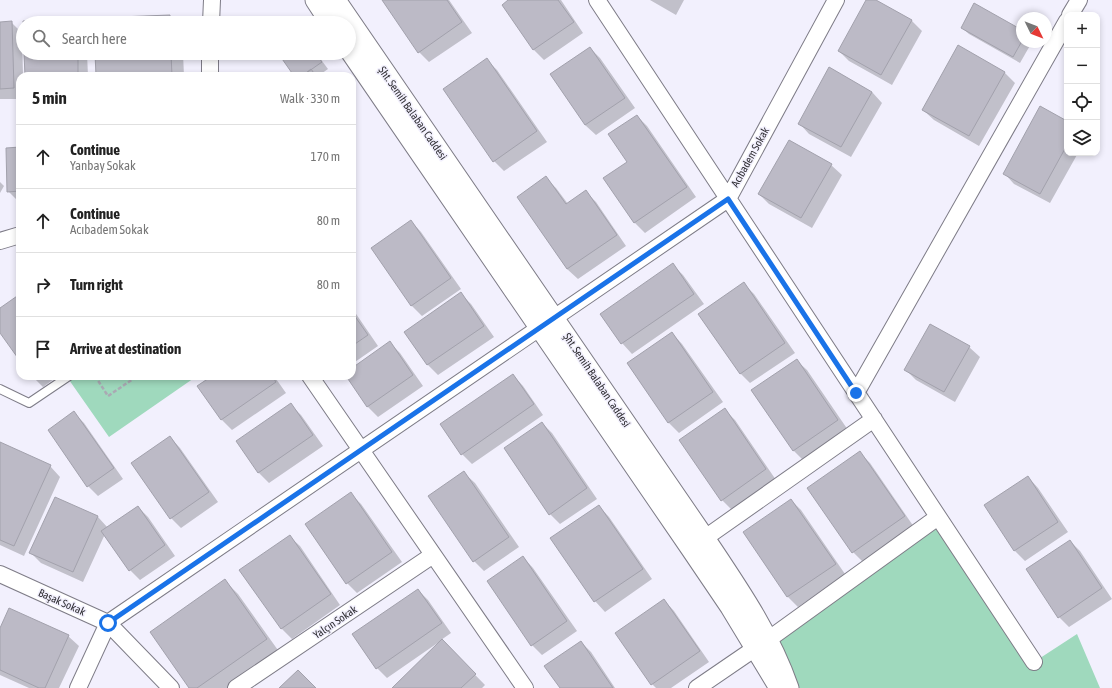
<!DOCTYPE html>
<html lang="en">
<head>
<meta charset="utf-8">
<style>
  :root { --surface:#fff; --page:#f6f6f6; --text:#222; --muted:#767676; --line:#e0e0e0 }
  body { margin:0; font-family:"Asap Condensed",sans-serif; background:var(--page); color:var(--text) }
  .controls { position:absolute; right:12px; top:12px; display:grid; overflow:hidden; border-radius:8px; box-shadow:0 2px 6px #0003 }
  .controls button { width:36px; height:36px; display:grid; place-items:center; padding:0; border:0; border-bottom:1px solid var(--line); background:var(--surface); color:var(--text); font:20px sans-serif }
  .compass { position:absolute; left:1016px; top:12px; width:36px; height:36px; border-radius:50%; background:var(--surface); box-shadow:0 2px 6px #0003; rotate:133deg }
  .stop { position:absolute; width:12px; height:12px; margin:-9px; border:3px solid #1a73e8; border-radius:50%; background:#fff }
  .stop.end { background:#1a73e8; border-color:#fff; box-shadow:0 1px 4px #0008 }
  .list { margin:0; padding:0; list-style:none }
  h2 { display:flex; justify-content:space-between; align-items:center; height:52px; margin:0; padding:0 16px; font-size:17px }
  h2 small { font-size:13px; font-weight:400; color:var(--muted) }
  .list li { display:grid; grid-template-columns:26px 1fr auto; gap:12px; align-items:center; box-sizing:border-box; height:64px; padding:0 16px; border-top:1px solid var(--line) }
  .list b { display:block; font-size:15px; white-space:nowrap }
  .list p { margin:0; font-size:13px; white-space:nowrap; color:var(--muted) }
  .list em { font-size:13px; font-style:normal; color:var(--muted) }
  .icon { flex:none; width:22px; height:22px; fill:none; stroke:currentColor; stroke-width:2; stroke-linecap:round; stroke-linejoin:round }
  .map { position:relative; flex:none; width:1112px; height:688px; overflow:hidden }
  .search { position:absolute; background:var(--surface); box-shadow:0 2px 6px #0003; left:16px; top:16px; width:340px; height:44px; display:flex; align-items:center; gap:10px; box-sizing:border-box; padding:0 14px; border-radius:22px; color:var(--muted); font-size:15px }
  .panel { position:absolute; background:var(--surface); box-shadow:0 2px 6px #0003; left:16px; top:72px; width:340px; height:308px; border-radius:12px }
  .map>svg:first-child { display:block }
  .green { fill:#9fd9bd }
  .shadow { fill:#0003 }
  .building { fill:#bcbac6; stroke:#a2a1ac }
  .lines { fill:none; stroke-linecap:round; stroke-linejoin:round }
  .service-casing { stroke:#7e7c87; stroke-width:10 }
  .minor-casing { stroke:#7e7c87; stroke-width:18 }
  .tertiary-casing { stroke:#7e7c87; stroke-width:21 }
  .path { stroke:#aaa9b3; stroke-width:2.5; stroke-dasharray:4 2; stroke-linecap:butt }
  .service { stroke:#fff; stroke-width:8 }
  .minor { stroke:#fff; stroke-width:16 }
  .tertiary { stroke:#fff; stroke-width:19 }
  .route { stroke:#1a73e8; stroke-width:5 }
  .labels { text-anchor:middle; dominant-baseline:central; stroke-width:3; stroke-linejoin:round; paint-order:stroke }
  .street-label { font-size:11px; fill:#302f34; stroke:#f2f0fd }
</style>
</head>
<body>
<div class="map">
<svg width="1112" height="688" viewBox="0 0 1112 688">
  <rect width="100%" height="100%" fill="#f2f0fd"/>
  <path class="green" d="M69,376H197L109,437L67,377Z
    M938,517L1034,662L1077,634L1100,688H789L769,639Z"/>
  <path class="shadow" d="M383,0H449L472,33L429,62L419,52Z
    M510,0H561L583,33L544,60L534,50L503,5Z
    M650,0H684L676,15Z
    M868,0H874L912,21L922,31L892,85L849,61L839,51Z
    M169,16L176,23H95Z
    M11,22L22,33L23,76H20V99H0V23Z
    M962,28L1022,31V42H1032L1020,63L969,34Z
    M590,48L600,58L635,108L596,135L585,125Z
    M25,53H87L88,76H26Z
    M96,53H183L184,76H97Z
    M279,53H316L328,69L318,76H296Z
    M487,60L497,70L547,142L504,171L494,161Z
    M1004,72L1015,83L979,146L934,120L923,110Z
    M872,92L882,103L851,157L809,134L799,123Z
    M637,116L647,126L696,197L645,233L635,223L628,162Z
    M1067,122V153H1078L1050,203L1014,184L1004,173Z
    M20,148V202H19L8,191Z
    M831,165L842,175L812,228L769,204L759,194Z
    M546,178L556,188L568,204L586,192L596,202L626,246L578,279L567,269L518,197Z
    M0,182L4,186L0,193Z
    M411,221L421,232L461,289L422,316L411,305Z
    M673,265L683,275L704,304L632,354L622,343Z
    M744,284L754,294L795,353L750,383L740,373Z
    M461,294L471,304L494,337L438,375L428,365L405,332Z
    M352,308L378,346L352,364Z
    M930,325L969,347L980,357L955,402L916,380L906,370Z
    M672,333L682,344L723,402L679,433L669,423L628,364Z
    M390,343L400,353L423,386L378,417L368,407L347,376H352V369Z
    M796,360L807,370L848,430L804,461L794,451L752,391Z
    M513,375L523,386L543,415L472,464L462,454Z
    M32,376H58L43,387Z
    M213,376H274L286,393L232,430L222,420L199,386Z
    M291,405L301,415L323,446L269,483L259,473L237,442Z
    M725,410L735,420L776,480L732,510L722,500Z
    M74,413L84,423L123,479L98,496L88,486Z
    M542,423L552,433L597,499L560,524L550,514Z
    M170,437L180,448L218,502L181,528L171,518Z
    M0,444L50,466L60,477L24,556L0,545Z
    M860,453L870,463L914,527L863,562L853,552Z
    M464,473L475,483L519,547L484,571L474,561Z
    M1028,477L1038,488L1068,532L1025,561L1015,551Z
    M351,494L361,504L402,562L357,593L347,583Z
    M791,500L801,510L845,574L798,607L788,597L744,533Z
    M599,506L609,517L652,579L605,612L595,601L552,539Z
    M138,507L148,517L175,556L140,580L130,570L105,534L83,582L41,563L31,553L98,517L108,528Z
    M289,536L300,546L340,605L292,639L282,629L241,570Z
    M1070,541L1080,551L1112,599L1069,627L1059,617Z
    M523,557L533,568L577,631L542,655L532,645Z
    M225,581L238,594L280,653L229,688H190Z
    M418,590L428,600L451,633L441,640L485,685L482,688H394L439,642L387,678L377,668Z
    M664,600L674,611L709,662L671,688H656L652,684Z
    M0,630L68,636L79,646L59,688H29L0,675Z
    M581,642L591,652L615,688H561Z"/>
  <path class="building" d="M382,0H447L462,22L418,53Z
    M508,0H558L574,22L533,50L502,5Z
    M866,0H876L912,20L881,75L838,51Z
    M974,3L1022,30V41L1013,57L961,28Z
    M170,15V23H94V18Z
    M76,19L77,23H23V32V21Z
    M12,21L14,88L0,89V22Z
    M958,45L1005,72L969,136L922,110Z
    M590,47L625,98L585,125L550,74Z
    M24,53H78V76H25Z
    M95,53H171L172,76H96Z
    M278,53H315L322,62L302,76H294Z
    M487,58L537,131L493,162L443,89Z
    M829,67L872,92L841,147L798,124Z
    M311,69L316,76H302Z
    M1040,106L1067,121V145L1040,194L1003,174Z
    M637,115L687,187L634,223L603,178L627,162L608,134Z
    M789,140L832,164L801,218L758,194Z
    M20,147V191L7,192L6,148Z
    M546,176L566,204L586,190L617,235L567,269L517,197Z
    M411,220L451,278L411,306L371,248Z
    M673,263L694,294L621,344L600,314Z
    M744,282L785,343L740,374L698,314Z
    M461,292L484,326L427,365L404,332Z
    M20,294V361L0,333V308Z
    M352,312L368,335L352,346Z
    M930,324L970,346L944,392L904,370Z
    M672,332L713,392L668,423L627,363Z
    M390,341L413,375L367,407L346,376H352V368Z
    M797,359L838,420L793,451L751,390Z
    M513,374L534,404L461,455L440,424Z
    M212,376H272L276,382L221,420L197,386Z
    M291,403L313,435L258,473L236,441Z
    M725,408L766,469L721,501L679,440Z
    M74,411L114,468L87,487L48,430Z
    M542,422L587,488L549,515L504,448Z
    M170,436L209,492L170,519L131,463Z
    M0,442L51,465L14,546L0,540Z
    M860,451L905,516L852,553L807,488Z
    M464,471L509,537L473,562L428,496Z
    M1028,476L1058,522L1014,551L984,505Z
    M351,492L392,552L346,584L305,524Z
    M55,497L98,516L73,572L29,553Z
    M791,499L836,564L787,597L743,532Z
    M599,505L643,569L594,602L550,538Z
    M138,506L165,545L129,571L101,531Z
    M290,535L331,594L281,629L239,570Z
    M1070,540L1102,588L1058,618L1026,569Z
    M523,556L567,621L531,646L487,581Z
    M225,579L267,639L197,688H189L150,632Z
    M418,589L442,623L376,669L352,634Z
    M664,599L700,651L651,685L615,633Z
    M9,608L69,635L45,688H39L0,670V628Z
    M442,639L476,674L461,688H392Z
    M581,641L613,688H560L544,666Z
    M298,670L316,688H279Z"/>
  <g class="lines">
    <g class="service-casing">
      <path id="service" d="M0,389L29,403L69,376"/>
    </g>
    <g class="minor-casing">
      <path id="minor" d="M597,0L1034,662
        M1070,15L1079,0
        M211,23L212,0
        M210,76V53
        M0,241L20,235
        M310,376L525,688
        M856,393L1067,21
        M705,538L874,419
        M0,574L108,623L171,688
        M769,639L938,517
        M78,688L108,623L728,199L836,0
        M236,688L433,555
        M697,688L754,649"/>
    </g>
    <g class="tertiary-casing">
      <path id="tertiary" d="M315,0L330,23
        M336,0L705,538C737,586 770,633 789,688
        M349,50L690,548L730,607L779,688"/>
    </g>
    <path class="path" d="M95,376L108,396L136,377"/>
    <use href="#service" class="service"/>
    <use href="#minor" class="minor"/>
    <use href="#tertiary" class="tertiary"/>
  </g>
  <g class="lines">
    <path class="route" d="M108,623L728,199L856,393"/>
  </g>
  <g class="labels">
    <g class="street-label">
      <text transform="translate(413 113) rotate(55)">Şht. Semih Balaban Caddesi</text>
      <text transform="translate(750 157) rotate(-61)">Acıbadem Sokak</text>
      <text transform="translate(597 380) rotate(56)">Şht. Semih Balaban Caddesi</text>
      <text transform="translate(62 602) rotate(24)">Başak Sokak</text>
      <text transform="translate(335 622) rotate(-34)">Yalçın Sokak</text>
    </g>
  </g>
</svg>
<div class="controls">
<button>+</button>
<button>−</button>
<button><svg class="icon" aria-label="locate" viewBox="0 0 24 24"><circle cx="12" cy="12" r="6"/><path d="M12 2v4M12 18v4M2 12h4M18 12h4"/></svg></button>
<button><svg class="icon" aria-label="layers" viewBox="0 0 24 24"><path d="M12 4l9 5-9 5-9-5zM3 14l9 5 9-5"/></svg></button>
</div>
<svg class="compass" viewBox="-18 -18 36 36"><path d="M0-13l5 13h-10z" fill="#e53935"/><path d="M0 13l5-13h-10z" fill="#767676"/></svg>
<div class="stop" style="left:108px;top:623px"></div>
<div class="stop end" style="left:856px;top:393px"></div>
<div class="search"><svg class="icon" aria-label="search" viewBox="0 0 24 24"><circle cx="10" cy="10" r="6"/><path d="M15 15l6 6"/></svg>Search here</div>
<section class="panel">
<h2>5 min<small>Walk · 330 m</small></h2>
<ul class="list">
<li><svg class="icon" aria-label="ahead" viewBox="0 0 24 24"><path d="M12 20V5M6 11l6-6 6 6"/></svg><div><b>Continue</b><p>Yanbay Sokak</p></div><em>170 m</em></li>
<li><svg class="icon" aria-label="ahead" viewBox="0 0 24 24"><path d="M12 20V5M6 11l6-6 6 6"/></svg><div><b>Continue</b><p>Acıbadem Sokak</p></div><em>80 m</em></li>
<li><svg class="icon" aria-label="right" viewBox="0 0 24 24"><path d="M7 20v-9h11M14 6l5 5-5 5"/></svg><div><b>Turn right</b></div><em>80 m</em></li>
<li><svg class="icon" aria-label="arrive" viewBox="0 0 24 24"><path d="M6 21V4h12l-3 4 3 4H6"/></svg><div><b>Arrive at destination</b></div></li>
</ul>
</section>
</div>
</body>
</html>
